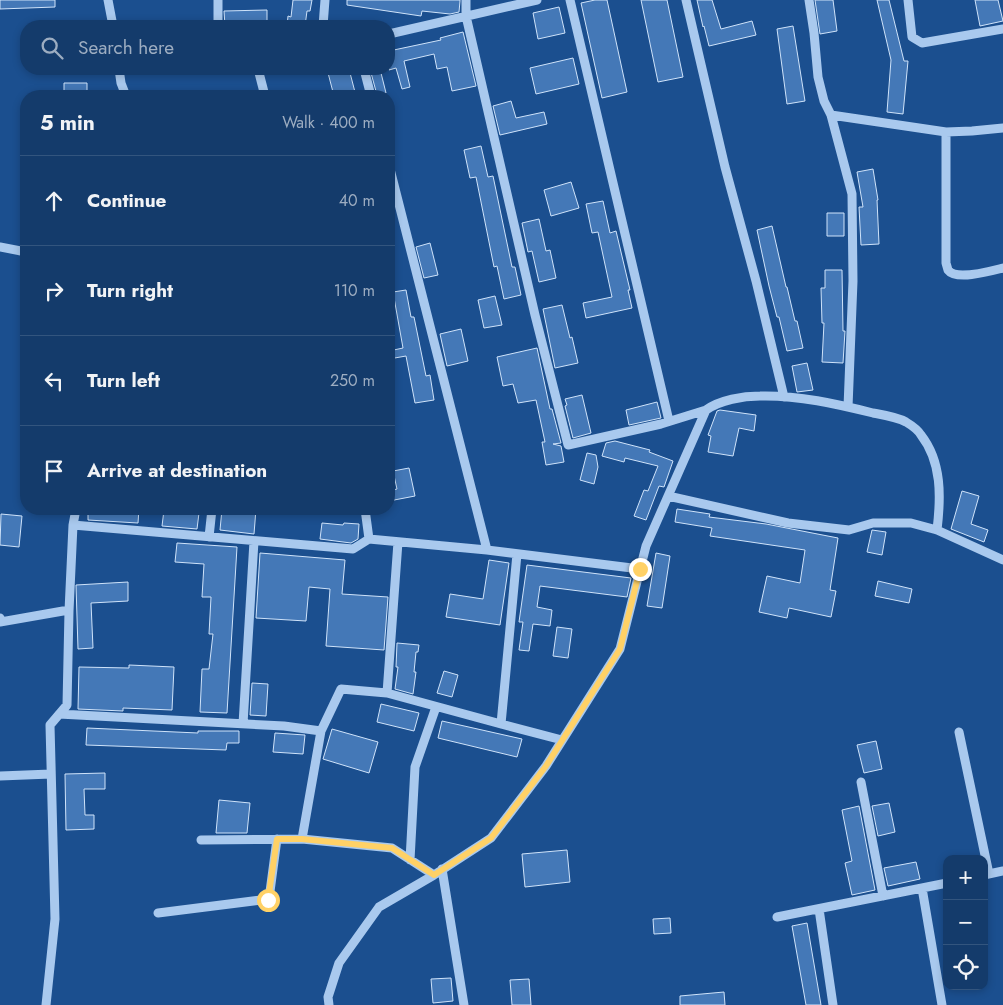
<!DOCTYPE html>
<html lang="en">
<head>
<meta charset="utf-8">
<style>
  :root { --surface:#143b6b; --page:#214673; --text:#f1f3f6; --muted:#9dadc1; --line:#33557e }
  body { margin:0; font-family:Jost,sans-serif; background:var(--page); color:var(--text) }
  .controls { position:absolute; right:15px; bottom:15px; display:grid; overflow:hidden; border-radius:10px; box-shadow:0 2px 8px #0003 }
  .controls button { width:45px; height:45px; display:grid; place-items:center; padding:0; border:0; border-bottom:1px solid var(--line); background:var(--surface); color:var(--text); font:25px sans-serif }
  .stop { position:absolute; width:15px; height:15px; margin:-11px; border:4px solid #ffd166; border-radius:50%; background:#fff }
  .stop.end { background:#ffd166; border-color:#fff; box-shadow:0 1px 5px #0008 }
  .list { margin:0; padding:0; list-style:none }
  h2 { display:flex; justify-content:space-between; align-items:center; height:65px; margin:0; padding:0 20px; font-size:21px }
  h2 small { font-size:16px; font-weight:400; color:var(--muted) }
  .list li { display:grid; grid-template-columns:32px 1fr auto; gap:15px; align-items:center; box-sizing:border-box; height:90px; padding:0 20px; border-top:1px solid var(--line) }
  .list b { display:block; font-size:19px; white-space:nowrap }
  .list em { font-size:16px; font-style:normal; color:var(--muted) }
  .icon { flex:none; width:28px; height:28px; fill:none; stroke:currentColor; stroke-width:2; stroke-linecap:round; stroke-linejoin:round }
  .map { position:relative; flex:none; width:1003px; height:1005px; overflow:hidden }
  .search { position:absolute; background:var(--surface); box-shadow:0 2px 8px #0003; left:20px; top:20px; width:375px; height:55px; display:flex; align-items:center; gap:12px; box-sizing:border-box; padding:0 18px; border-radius:20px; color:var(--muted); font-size:19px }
  .panel { position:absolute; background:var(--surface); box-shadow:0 2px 8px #0003; left:20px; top:90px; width:375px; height:425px; border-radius:20px }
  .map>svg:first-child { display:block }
  .building { fill:#4478b7; stroke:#cfe3fa }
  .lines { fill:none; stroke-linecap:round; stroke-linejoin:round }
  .minor { stroke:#a9c9ee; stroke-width:9 }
  .route { stroke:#ffd166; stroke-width:6 }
</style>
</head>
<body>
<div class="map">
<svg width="1003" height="1005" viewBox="0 0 1003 1005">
  <rect width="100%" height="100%" fill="#1b4f8f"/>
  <path class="building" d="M0,0H55V7L0,9Z
    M293,0H312L310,11H307L305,26H287L288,16L291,17Z
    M347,0H460V1L459,12L450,14L422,11L421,16L347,5Z
    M595,0H607L627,92L602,98L581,3Z
    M641,0H667L683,77L658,82Z
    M697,0H712L721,29L752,21L756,35L709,46L704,26L703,27Z
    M815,0H833L837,31L820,34Z
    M877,0H889L904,61H908L903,114L887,112L891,60Z
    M975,0H998L1003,21L980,26Z
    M559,7L565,33L538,39L533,13Z
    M267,10V26H225L224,11Z
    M793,26L805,101L787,104L777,29Z
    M463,32L476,86L452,91L447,67L437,69L434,54L404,61L410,87L402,89L396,68L389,70V51L441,40L440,38Z
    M573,58L579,84L536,94L530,68Z
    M327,69H349L356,96H334Z
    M370,69H380L386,93L377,95Z
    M64,83H87V96H64Z
    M511,101L516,118L544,112L547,124L500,135L493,106Z
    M481,146L488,177L493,176L512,267H515L521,295L504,299L497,266L494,267L476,177L470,178L464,150Z
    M873,169L878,200H877L879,244L861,245L859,207H863L857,172Z
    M571,182L579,208L551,216L544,190Z
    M603,201L610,233L616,231L630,290H628L632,308L586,318L583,303L612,297L598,232L592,233L586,204Z
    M827,213H844V236H827Z
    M539,219L546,251L550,250L556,278L539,282L532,251L528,252L522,223Z
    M772,226L786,287H787L795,321H797L803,348L787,351L779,317H777L769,286L757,230Z
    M430,243L438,275L424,278L416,247Z
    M825,270H842L843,331H845L843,363L822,362L824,323H822L821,288H825Z
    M406,290L411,317H414L426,376L430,375L434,400L415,403L406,356L389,359V351L403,348L393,292Z
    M495,296L502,325L484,328L478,300Z
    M562,305L570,338L572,337L578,363L555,368L543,309Z
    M461,329L468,361L447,366L440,334Z
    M537,348L550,409H552L561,443L553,444L561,446L564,462L546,465L542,442H545L536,400L518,403L513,384L503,386L497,357Z
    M807,363L813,390L797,392L792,366Z
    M582,395L591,433L573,438L565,406L567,405L565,399Z
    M657,402L661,418L629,425L626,410Z
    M720,410L756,415L754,431L739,428L733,456L708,452L711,436L708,435L717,411Z
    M615,441L650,450L649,452L673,461L664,487L659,486L646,520L634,516L644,490L648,491L658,466L625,458L624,462L602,456L606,443Z
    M587,453L596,455L598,467L594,484L580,480Z
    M409,468L415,496L389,501V491L397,489L393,471Z
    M962,491L979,496L971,524L988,530L984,542L951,529Z
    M88,509H139L138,523L88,520Z
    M222,509H256L254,534L220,530Z
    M677,509L710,514L709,517L766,524L838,538L830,590L836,591L831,617L789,608L787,618L759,612L767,576L800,583L805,550L710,536L712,528L675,522Z
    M164,510L199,513L197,529L162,526Z
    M1,514L22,516L19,547L0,545Z
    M322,523L343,525L344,523L359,524L358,539L351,543L320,539Z
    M872,530L886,532L882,555L867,552Z
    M177,543L237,547L227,713L200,712L202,669H209L213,634H209L211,597H202L204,564L175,562Z
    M260,553L345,560L342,594L388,597L384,650L326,646L330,589L309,587L306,621L256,618Z
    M656,553L670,556L662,608L647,606Z
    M489,560L509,563L500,625L446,617L450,594L483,599Z
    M527,565L631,578L627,597L540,586L537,607L552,610L550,626L533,624L529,651L519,650L523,622H519Z
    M878,581L912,589L909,603L875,596Z
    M128,582V601L91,603L93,648L78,649L76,585Z
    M557,627L572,629L568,658L553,656Z
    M397,643L419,645L418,652H416L414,672H416L413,694L395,689L398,667H396Z
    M129,665L174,667L172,710L123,708V711L78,709L79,667L129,668Z
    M444,671L458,675L452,697L437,693Z
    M252,683L268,684L266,716L250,715Z
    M381,704L419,713L414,731L377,722Z
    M442,721L522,739L517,757L438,738Z
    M87,728L198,733V731H239V743H227L226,750L86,745Z
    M332,729L378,742L369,773L323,759Z
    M275,733L305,735L303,754L273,752Z
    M876,741L882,769L864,773L857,745Z
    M105,773V789H84L85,815H94V829L66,830L65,774Z
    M219,800L250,803L247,833H216Z
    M889,803L895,832L878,836L872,806Z
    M859,806L875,890L852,895L845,863L852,861L842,810Z
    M567,850L570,882L525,887L522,854Z
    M916,862L920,879L888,886L884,868Z
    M670,918L671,933L654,934L653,919Z
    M807,923L821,1005H806L792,926Z
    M451,978L453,1001L433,1003L431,979Z
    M529,979L531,1005H512L510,980Z
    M724,992L725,1005H680V996Z"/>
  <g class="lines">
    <path class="minor" d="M108,0L113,26
      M466,0V16L535,315L568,445L661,424L706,410
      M570,0L669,421
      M686,0L725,167L756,281L784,397
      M809,0L814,33L818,77L824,101L831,115L852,194L853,281L848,407
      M908,0L912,37L922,43L1003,29
      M218,26V0
      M323,26L325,0
      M389,34L537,0
      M119,69L121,83L126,96
      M258,69L265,96
      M364,69L371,96
      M831,115L946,132L972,131L1003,128
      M946,132V263L948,270C956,281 991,271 1003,268
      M389,165L487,550
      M0,247L26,252
      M668,496L788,523L849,530L873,523H911L937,530L1003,560
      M365,509L369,539
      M73,525L353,549L369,539L487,550L640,569
      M209,537L212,509
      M398,542L387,693L501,724
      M517,554L501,724L562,740
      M0,618V622L63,611H69
      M59,714L284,726L321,731L302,839L392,848L434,875
      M243,724L254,541
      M321,731L341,689L387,693
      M959,732L989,874
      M0,776L51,774
      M861,782L883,896
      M201,840L302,839
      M410,860L415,767L436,707
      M442,869L464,1005
      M984,875L1003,871
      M922,888L942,1005
      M819,909L833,1005
      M158,913L269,899L277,839
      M777,917L947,883
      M46,1005L55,919L50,725L67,705L69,611L73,525L76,509
      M329,1005L328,997L339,963L379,907L434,875L491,838L546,766L620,649L646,546L706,410C720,400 743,396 760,396C798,395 837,404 873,413C884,415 897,417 906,422C911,425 918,430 921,435C942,462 941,497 937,530"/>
  </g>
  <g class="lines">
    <path class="route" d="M268,900L277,839H302L392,848L434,875L491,838L546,766L620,649L640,569"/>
  </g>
</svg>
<div class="controls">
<button>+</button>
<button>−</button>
<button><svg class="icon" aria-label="locate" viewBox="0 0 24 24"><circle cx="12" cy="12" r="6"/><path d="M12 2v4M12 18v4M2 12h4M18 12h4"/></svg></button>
</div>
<div class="stop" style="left:268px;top:900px"></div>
<div class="stop end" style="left:640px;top:569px"></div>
<div class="search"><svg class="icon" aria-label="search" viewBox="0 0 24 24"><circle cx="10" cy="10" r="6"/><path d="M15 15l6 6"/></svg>Search here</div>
<section class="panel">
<h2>5 min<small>Walk · 400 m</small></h2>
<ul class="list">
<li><svg class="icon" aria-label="ahead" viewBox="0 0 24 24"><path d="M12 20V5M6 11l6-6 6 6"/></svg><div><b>Continue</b></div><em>40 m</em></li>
<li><svg class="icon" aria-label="right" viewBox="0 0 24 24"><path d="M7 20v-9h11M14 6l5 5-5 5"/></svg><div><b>Turn right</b></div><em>110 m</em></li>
<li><svg class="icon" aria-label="left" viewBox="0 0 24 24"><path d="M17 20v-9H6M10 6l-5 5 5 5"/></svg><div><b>Turn left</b></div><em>250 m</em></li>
<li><svg class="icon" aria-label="arrive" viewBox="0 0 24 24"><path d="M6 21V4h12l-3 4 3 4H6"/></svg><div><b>Arrive at destination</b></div></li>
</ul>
</section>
</div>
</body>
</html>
